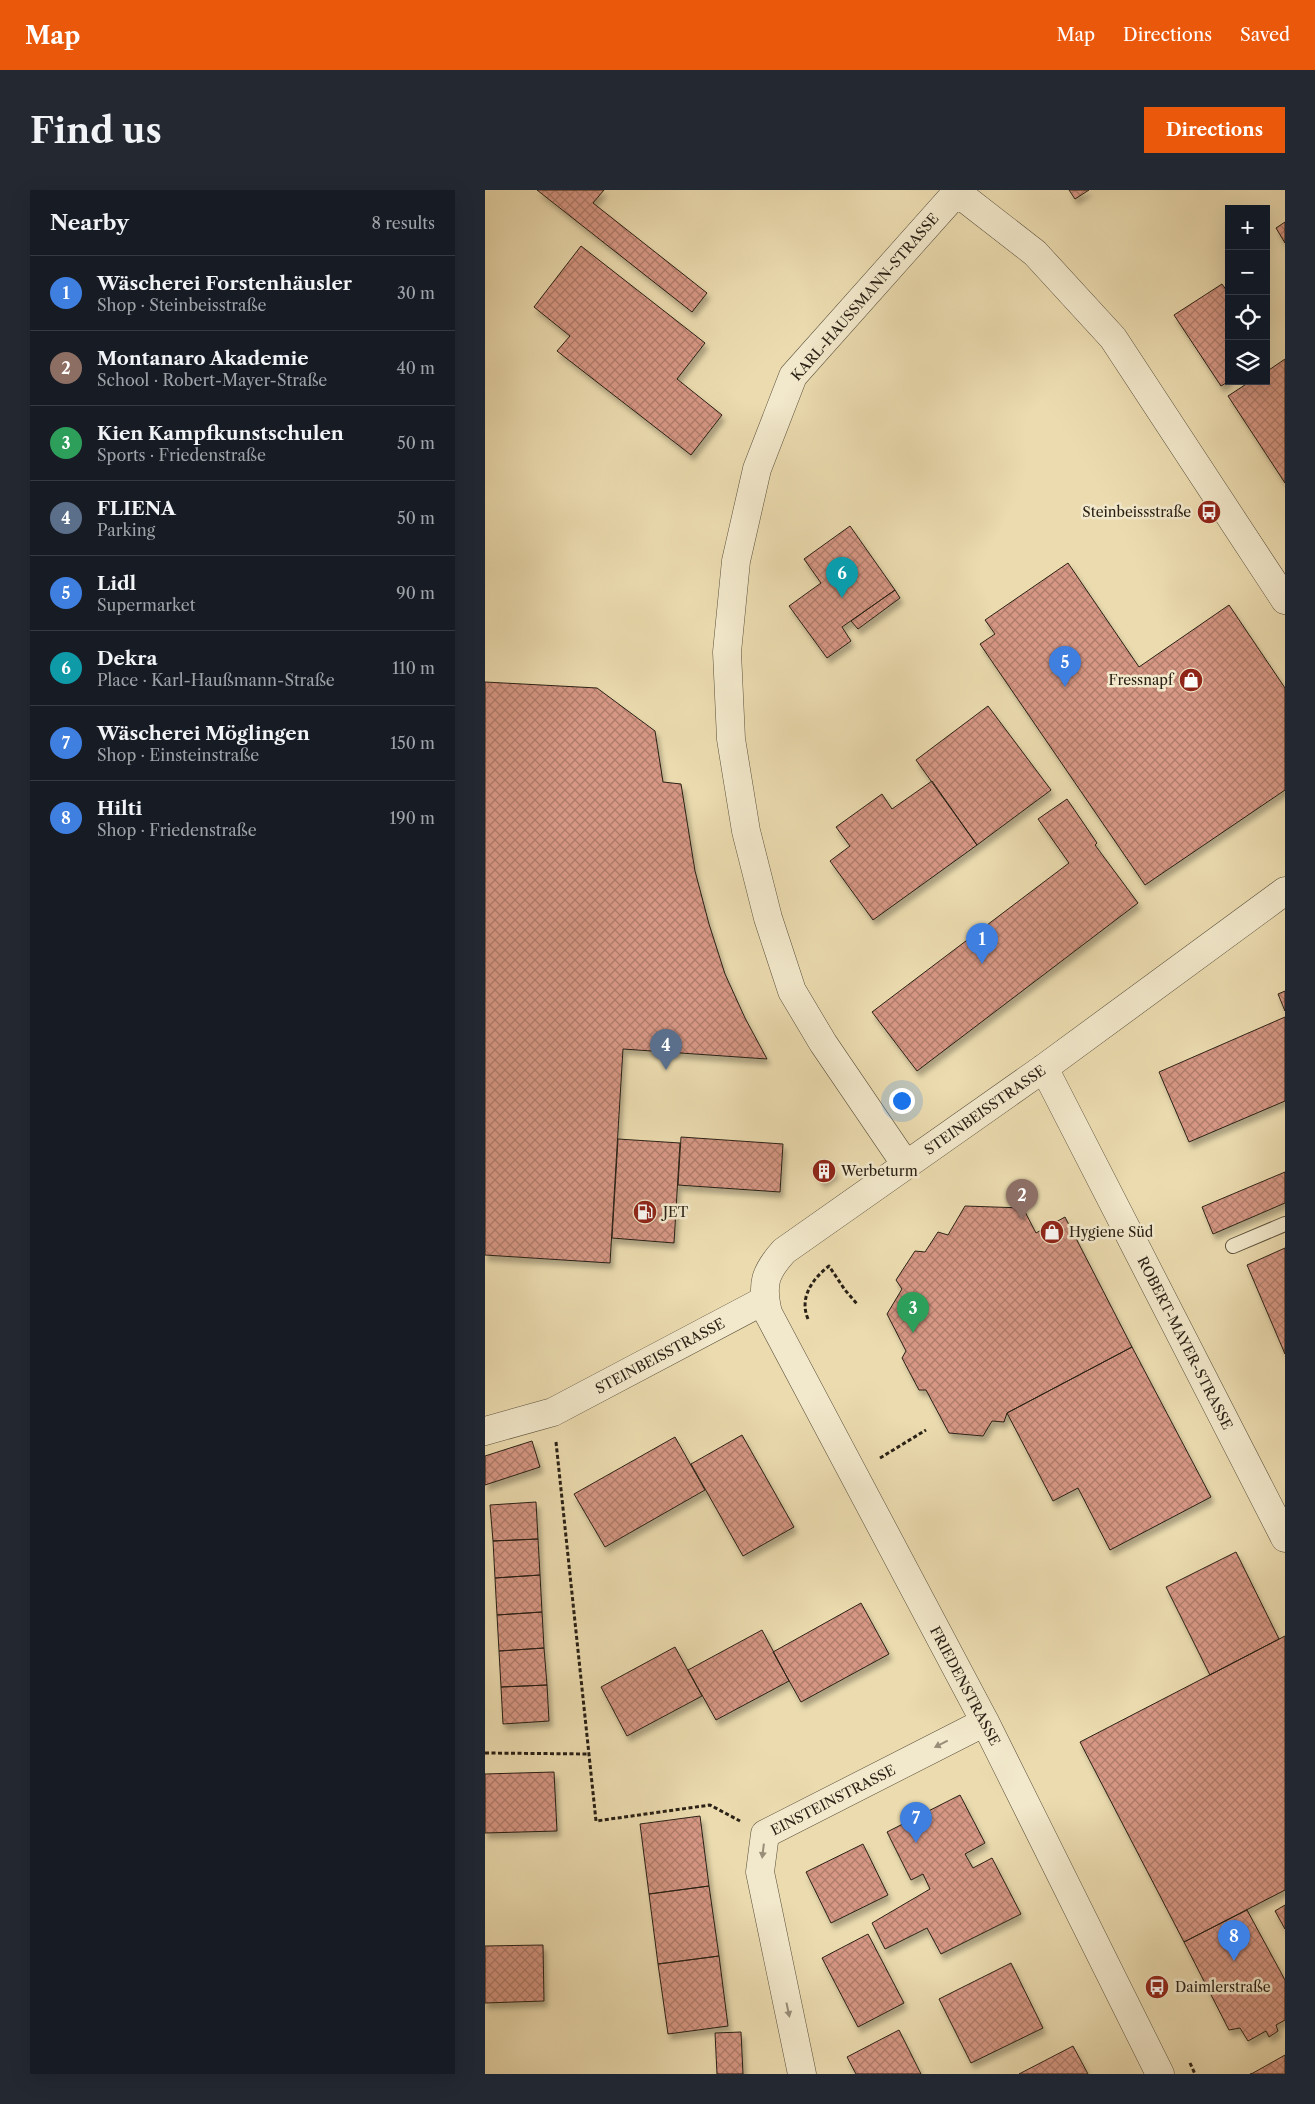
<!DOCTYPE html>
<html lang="en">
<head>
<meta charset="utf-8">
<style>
  :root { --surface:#171b24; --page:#242831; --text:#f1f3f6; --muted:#9ea1a6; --line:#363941; --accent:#ea580c }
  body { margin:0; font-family:"Libre Caslon Text",serif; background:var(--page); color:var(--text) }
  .controls { position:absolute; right:15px; top:15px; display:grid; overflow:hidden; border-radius:0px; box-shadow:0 5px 20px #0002 }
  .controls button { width:45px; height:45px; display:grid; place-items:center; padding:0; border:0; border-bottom:1px solid var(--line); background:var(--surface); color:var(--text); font:25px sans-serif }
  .you { position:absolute; left:416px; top:910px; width:18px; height:18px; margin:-12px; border:4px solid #fff; border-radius:50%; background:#1a73e8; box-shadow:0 0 0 8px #1a73e833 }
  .badge { display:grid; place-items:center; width:32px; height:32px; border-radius:50%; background:var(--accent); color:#fff; font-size:16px; font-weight:700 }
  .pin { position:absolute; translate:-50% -41px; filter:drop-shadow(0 1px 2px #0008) }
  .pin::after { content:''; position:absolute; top:26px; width:18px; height:15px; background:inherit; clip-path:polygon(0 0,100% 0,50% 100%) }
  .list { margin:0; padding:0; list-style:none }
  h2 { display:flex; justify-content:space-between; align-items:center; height:65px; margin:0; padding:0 20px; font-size:21px }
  h2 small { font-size:16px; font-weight:400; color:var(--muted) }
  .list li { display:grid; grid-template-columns:32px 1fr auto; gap:15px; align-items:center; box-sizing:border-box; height:75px; padding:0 20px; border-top:1px solid var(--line) }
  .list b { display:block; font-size:19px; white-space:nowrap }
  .list p { margin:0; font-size:16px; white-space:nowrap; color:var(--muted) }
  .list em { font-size:16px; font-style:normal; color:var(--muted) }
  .icon { flex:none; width:28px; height:28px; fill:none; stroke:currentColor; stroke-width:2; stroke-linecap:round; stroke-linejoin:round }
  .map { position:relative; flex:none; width:800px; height:1884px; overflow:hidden; border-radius:0px }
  header { display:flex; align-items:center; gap:30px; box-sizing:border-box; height:70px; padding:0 25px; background:var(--accent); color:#fff }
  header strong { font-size:24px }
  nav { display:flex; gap:28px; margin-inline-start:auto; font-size:18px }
  .intro { display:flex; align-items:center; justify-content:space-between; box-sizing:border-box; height:120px; padding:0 30px }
  h1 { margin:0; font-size:35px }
  .button { padding:12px 22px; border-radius:0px; background:var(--accent); color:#fff; font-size:18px; font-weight:700 }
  main { display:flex; gap:30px; padding:0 30px }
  aside { flex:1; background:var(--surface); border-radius:0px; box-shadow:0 5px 20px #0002 }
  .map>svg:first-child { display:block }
  .building { fill:url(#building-cross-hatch); stroke:#2a2116; filter:url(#shadow) }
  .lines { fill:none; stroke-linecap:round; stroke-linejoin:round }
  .lane-casing { stroke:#5a503c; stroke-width:16 }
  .street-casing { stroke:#5a503c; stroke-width:29 }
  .path { stroke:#2a2116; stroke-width:3; stroke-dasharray:4 2.5; stroke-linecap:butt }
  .lane { stroke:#f2e8cb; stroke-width:14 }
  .street { stroke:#f2e8cb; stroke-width:28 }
  .oneway { fill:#988e7a }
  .labels { text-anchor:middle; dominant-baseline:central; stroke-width:5; stroke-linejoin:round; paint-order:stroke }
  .street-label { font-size:14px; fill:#2a2116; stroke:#f2e8cb }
  .poi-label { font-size:14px; fill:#2a2116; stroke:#f2e8cb; text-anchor:start }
</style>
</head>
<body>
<header>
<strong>Map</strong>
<nav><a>Map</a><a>Directions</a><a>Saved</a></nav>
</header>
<div class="intro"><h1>Find us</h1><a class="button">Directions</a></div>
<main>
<aside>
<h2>Nearby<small>8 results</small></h2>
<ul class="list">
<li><span class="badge" style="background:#3f7fe0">1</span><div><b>Wäscherei Forstenhäusler</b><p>Shop · Steinbeisstraße</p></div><em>30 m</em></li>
<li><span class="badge" style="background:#8d6e63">2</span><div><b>Montanaro Akademie</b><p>School · Robert-Mayer-Straße</p></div><em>40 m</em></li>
<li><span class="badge" style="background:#2e9e5b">3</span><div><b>Kien Kampfkunstschulen</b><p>Sports · Friedenstraße</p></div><em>50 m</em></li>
<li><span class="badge" style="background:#5c6f8a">4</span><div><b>FLIENA</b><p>Parking</p></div><em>50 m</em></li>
<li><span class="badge" style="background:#3f7fe0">5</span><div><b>Lidl</b><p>Supermarket</p></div><em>90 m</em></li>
<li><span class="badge" style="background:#0f9aa8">6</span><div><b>Dekra</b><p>Place · Karl-Haußmann-Straße</p></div><em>110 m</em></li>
<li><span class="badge" style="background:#3f7fe0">7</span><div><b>Wäscherei Möglingen</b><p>Shop · Einsteinstraße</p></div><em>150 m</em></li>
<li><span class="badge" style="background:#3f7fe0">8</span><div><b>Hilti</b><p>Shop · Friedenstraße</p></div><em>190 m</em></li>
</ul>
</aside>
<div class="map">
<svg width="800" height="1884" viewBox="0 0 800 1884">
  <defs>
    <pattern id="building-cross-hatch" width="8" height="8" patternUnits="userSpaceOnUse" patternTransform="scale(1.25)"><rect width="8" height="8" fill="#d69784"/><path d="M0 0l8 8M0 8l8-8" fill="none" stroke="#ae7b6b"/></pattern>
    <filter id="shadow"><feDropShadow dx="3" dy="5.5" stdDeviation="2.5" flood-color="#0004"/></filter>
  </defs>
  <rect width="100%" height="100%" fill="#ebdbaf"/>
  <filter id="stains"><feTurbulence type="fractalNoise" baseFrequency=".004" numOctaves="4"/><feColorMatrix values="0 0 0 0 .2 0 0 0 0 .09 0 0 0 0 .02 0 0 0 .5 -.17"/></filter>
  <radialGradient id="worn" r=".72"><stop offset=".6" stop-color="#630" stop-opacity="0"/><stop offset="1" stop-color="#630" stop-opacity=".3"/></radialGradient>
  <path class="building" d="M52,0H119L108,13L222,103L207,122Z
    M584,0H604L590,9Z
    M800,32V53L791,38Z
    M96,56L220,153L192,189L237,225L206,265L72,161L85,146L49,117Z
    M737,94L744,104V191L736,196L689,125Z
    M800,169V293L743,206L766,191H781V182Z
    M365,336L410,400L357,437L366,451L342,468L304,416L336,393L319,369Z
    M583,373L654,477L744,415L800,498V600L660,695L495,454L510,444L500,430Z
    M410,400L415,408L373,439L366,431Z
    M0,492L112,498L170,541L178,592L196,594L210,681L224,734L240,784L260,828L282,869L138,859L125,1073L0,1065Z
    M503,516L566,600L492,655L431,570Z
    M447,591L492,655L388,730L345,671L365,656L351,637L397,604L407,619Z
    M582,609L612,653L610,655L653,713L432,881L387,822L584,673L553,629Z
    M800,801V821L793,804Z
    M800,827V911L704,952L674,882Z
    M196,947L298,954L295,1002L193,995Z
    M133,949L195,953L189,1053L127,1048Z
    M341,969L351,983L337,993L327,978Z
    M800,982V1013L728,1044L717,1017Z
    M480,1016L538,1018L551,1043L580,1027L647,1157L522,1223L519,1232L507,1231L498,1246L464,1243L441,1200H434L417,1168L421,1161L402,1124L417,1099L411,1090L430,1061L440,1062L453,1042L463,1045Z
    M800,1058V1164L762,1075Z
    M647,1157L726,1307L625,1360L593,1298L568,1311L522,1223Z
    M257,1245L309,1337L258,1366L206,1274Z
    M190,1247L220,1300L120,1357L89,1304Z
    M47,1251L55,1277L0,1295V1266Z
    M51,1312L53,1349L8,1351L5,1315Z
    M53,1349L55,1385L10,1388L8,1351Z
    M751,1362L794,1449L725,1485L681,1397Z
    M55,1385L57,1422L12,1425L10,1388Z
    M376,1413L404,1464L316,1512L288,1462Z
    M57,1422L59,1458L14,1461L12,1425Z
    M277,1440L304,1491L231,1530L203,1480Z
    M800,1446V1700L699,1752L595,1552Z
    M190,1457L217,1506L142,1546L116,1497Z
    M59,1458L62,1495L16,1497L14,1461Z
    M62,1495L64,1531L18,1534L16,1497Z
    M69,1582L72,1641L0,1643V1584Z
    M475,1605L500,1653L480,1664L488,1678L507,1668L536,1724L456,1764L442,1738L400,1759L387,1733L445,1699L438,1684L426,1690L402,1642Z
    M215,1626L224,1696L164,1704L155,1634Z
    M378,1654L403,1705L346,1733L321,1682Z
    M224,1696L234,1766L173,1774L164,1704Z
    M800,1715V1739L790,1721Z
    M762,1720L800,1790V1830L791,1835L793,1841L784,1847L781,1841L763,1851L755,1838L744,1840L699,1752Z
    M383,1744L419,1813L373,1837L337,1768Z
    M58,1755L59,1811L0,1813V1756Z
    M234,1766L243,1836L183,1844L173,1774Z
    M526,1773L558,1838L486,1873L454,1809Z
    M414,1840L436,1884H371L362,1867Z
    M256,1842L258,1884H232L230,1843Z
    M588,1856L603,1884H534Z
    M800,1865V1884H765L768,1883Z"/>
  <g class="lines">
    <g class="lane-casing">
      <path id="lane" d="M748,1056L800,1034"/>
    </g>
    <g class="street-casing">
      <path id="street" d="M469,0L550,63L628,148L800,410
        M559,878L800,1348
        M421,975L338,853L307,801L283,728L261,641L246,549L242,462L251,371L272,279L308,186L471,3
        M0,1241L68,1222L280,1110
        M317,1884L275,1682L280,1644L500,1532
        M675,1884L500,1532L283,1123C276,1094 280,1082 299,1061L559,878L800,701"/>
    </g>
    <path class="path" d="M323,1129C314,1108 327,1089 344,1076L360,1100L373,1115
      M71,1252L111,1631L225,1615L255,1631
      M395,1268L441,1240
      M0,1563L104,1564
      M705,1873L710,1884"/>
    <use href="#lane" class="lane"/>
    <use href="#street" class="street"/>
  </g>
  <defs><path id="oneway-solid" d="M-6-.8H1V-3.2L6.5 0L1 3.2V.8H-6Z" transform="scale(1.25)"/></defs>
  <g class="oneway">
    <use href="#oneway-solid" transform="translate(456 1554) rotate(153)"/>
    <use href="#oneway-solid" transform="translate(278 1661) rotate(97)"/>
    <use href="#oneway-solid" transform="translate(303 1820) rotate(78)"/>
  </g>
  <defs>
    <g id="bus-disc" transform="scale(1.25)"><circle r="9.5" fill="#8f2418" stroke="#f2e8cb"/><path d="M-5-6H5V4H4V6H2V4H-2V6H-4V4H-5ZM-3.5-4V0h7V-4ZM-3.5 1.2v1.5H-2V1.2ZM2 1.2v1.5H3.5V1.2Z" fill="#fff"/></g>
    <g id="shop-disc" transform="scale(1.25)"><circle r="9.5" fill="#8f2418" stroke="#f2e8cb"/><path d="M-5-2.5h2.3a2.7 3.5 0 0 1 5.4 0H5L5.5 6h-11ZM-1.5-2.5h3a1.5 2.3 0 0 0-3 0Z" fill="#fff"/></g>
    <g id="building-disc" transform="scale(1.25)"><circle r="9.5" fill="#8f2418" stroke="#f2e8cb"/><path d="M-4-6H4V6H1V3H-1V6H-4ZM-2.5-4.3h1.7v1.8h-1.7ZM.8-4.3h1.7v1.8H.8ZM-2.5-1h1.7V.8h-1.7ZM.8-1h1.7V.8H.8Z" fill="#fff"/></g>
    <g id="fuel-disc" transform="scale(1.25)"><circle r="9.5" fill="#8f2418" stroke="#f2e8cb"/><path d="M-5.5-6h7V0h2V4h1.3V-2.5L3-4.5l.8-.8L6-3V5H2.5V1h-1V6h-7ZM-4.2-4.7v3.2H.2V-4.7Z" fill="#fff"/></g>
  </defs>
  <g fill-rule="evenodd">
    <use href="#bus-disc" x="724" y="322"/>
    <use href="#shop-disc" x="706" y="490"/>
    <use href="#building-disc" x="339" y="981"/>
    <use href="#fuel-disc" x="160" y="1022"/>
    <use href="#shop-disc" x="567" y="1042"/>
    <use href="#bus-disc" x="672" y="1797"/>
  </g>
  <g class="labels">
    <g class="street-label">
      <text transform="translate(380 107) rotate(-49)">KARL-HAUSSMANN-STRASSE</text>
      <text transform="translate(500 920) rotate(-35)">STEINBEISSTRASSE</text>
      <text transform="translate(700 1153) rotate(63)">ROBERT-MAYER-STRASSE</text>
      <text transform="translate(175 1166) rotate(-28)">STEINBEISSTRASSE</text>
      <text transform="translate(480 1496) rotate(62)">FRIEDENSTRASSE</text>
      <text transform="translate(348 1610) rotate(-27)">EINSTEINSTRASSE</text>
    </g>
    <g class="poi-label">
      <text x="706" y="322" text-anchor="end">Steinbeissstraße</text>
      <text x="688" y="490" text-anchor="end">Fressnapf</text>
      <text x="356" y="981">Werbeturm</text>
      <text x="178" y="1022">JET</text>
      <text x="584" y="1042">Hygiene Süd</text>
      <text x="690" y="1797">Daimlerstraße</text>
    </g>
  </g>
  <rect width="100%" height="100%" filter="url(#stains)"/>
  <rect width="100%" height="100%" fill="url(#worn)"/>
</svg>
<div class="controls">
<button>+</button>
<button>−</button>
<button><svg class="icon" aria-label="locate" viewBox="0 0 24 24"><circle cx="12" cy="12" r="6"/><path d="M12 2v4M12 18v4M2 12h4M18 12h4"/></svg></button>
<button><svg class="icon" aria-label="layers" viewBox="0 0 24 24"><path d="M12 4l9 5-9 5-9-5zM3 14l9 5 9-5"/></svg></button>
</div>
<div class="you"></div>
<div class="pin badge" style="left:497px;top:774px;background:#3f7fe0">1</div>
<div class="pin badge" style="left:537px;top:1030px;background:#8d6e63">2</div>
<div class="pin badge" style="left:428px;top:1143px;background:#2e9e5b">3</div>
<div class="pin badge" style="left:181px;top:880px;background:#5c6f8a">4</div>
<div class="pin badge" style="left:580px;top:497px;background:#3f7fe0">5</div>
<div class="pin badge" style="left:357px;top:408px;background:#0f9aa8">6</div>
<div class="pin badge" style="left:431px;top:1653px;background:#3f7fe0">7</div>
<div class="pin badge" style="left:749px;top:1771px;background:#3f7fe0">8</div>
</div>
</main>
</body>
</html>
